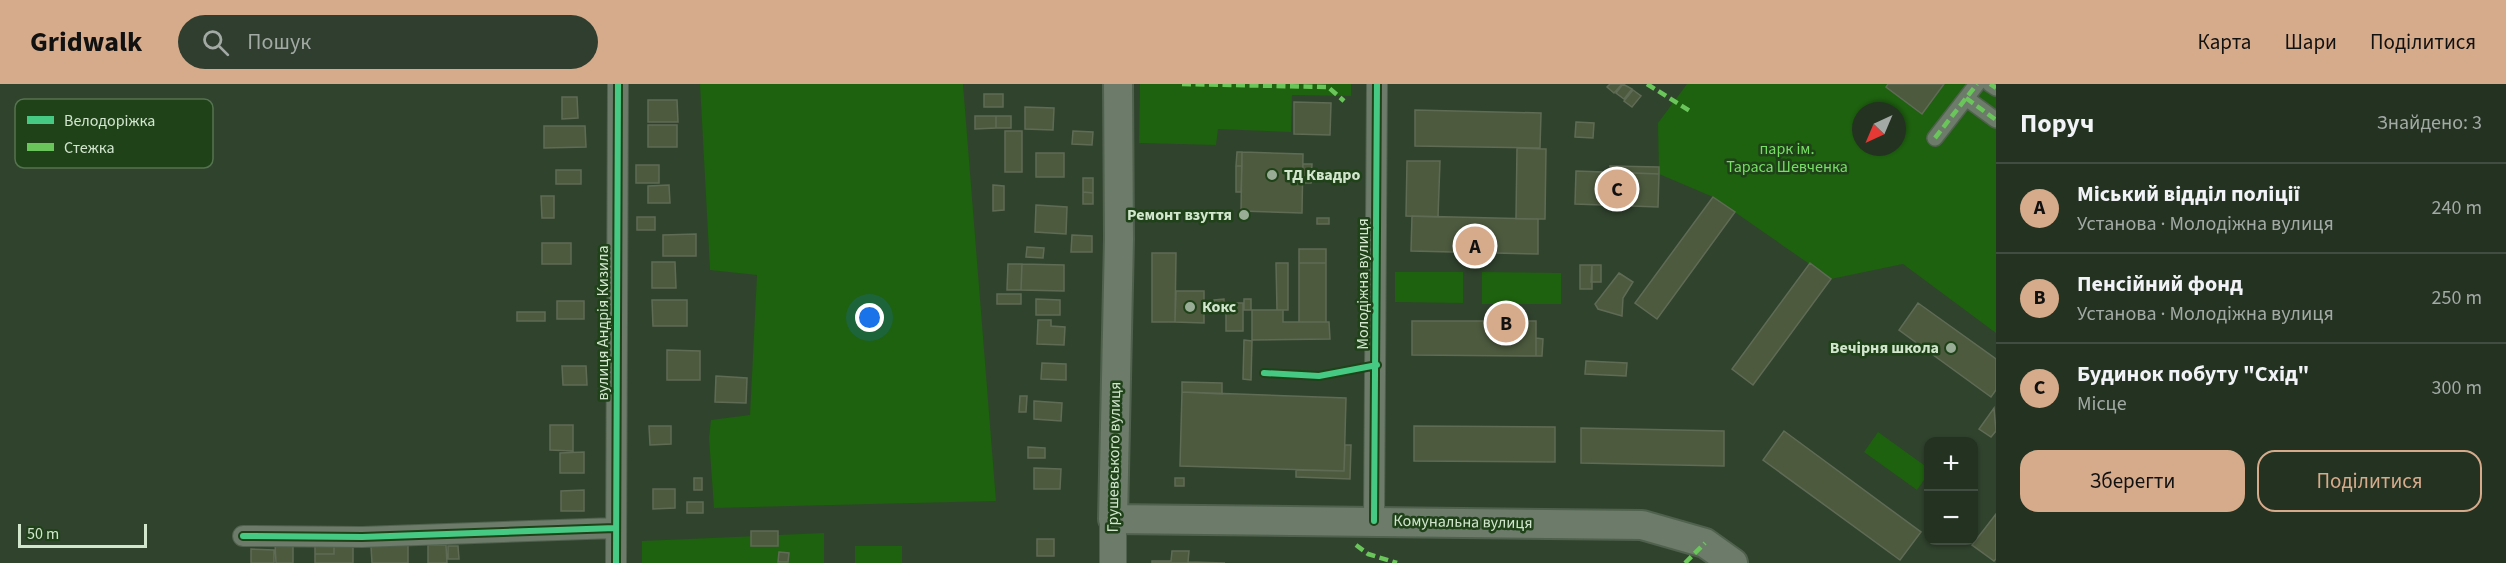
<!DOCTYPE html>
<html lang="uk">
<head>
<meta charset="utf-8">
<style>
  :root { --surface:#243222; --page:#303e2f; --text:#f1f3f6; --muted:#a3aaa5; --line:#414d40; --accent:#d6ab8b }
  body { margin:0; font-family:"Source Sans 3",sans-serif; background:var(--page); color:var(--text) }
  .controls { position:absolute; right:18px; bottom:18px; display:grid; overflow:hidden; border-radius:12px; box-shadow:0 2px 4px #0004 }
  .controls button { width:54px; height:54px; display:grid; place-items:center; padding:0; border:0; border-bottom:2px solid var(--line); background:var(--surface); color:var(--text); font:30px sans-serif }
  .compass { position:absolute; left:1852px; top:18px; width:54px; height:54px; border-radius:50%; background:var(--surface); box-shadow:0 2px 4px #0004; rotate:224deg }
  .scale { position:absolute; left:18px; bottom:15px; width:129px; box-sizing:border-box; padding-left:6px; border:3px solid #d2e6ce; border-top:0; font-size:16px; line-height:21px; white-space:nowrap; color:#d2e6ce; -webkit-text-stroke:4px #1f4219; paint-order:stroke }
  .you { position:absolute; left:870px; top:234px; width:21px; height:21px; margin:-15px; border:4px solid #fff; border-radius:50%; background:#1a73e8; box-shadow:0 0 0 9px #1a73e833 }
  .badge { display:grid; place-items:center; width:39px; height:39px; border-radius:50%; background:var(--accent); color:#111; font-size:20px; font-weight:700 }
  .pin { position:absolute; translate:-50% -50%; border:3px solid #fff; box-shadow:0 2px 6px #0006 }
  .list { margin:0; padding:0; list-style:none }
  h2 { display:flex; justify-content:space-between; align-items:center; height:78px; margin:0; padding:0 24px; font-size:26px }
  h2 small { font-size:20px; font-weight:400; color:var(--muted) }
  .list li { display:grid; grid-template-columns:39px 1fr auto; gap:18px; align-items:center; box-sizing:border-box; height:90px; padding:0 24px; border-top:2px solid var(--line) }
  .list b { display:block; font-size:22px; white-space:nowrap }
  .list p { margin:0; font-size:20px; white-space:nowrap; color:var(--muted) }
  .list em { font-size:20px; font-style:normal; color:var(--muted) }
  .actions { display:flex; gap:12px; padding:18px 24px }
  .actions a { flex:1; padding:14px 0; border:2px solid var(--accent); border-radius:18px; text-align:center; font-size:21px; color:var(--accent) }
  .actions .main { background:var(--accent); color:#111 }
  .icon { flex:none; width:33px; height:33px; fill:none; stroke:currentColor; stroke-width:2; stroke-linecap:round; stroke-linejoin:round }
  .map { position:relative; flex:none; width:1996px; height:479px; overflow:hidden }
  header { display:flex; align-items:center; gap:36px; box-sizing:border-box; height:84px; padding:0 30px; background:var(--accent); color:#111 }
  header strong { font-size:28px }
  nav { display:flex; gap:33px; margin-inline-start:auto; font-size:21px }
  .search { width:420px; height:54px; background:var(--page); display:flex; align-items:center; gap:15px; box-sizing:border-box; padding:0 21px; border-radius:33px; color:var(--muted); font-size:22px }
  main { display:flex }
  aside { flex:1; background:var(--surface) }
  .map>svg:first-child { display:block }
  .green { fill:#1e610f; fill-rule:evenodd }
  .building { fill:#4d5a3e; stroke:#606b56; stroke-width:1.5 }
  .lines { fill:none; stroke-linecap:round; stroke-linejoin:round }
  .pedestrian-casing { stroke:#50614d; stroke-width:18 }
  .minor-casing { stroke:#50614d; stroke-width:22 }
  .tertiary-casing { stroke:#50614d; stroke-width:28 }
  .secondary-casing { stroke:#50614d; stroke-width:32 }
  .pedestrian { stroke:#6c7b6a; stroke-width:15 }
  .minor { stroke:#6c7b6a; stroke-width:20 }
  .tertiary { stroke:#6c7b6a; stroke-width:26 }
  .secondary { stroke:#6c7b6a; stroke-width:28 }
  .quiet { stroke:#6ac65a; stroke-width:4.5; stroke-dasharray:9 4.5; stroke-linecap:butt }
  .cycleway-casing { stroke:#1f4219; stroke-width:10 }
  .cycleway { stroke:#46c982; stroke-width:6 }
  .poi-dot { fill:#99ad96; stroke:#1f4219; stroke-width:2 }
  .labels { text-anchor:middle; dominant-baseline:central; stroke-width:5; stroke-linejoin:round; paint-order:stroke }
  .park-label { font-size:16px; fill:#78de66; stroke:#1f4219 }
  .poi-label { font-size:16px; font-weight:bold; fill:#d2e6ce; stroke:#1f4219; text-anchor:start }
  .street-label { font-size:16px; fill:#d2e6ce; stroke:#1f4219 }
  .key { fill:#1f4219; stroke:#55734f; stroke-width:1.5 }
  .key-label { font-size:16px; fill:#d2e6ce }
</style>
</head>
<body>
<header>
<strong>Gridwalk</strong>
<div class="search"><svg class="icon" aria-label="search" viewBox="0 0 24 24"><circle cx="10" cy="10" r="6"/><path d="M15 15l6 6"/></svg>Пошук</div>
<nav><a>Карта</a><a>Шари</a><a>Поділитися</a></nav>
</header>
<main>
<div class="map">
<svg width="1996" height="479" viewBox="0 0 1996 479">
  <rect width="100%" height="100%" fill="#30432d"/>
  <path class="green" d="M700,0H963L996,417L714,424L709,354L711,336L750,331L757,191L710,186Z
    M1140,0H1351V12L1292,11L1291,48L1218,45L1216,61L1139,59Z
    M1687,0H1996V249L1903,180L1831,195L1713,113L1659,90L1658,39ZM1861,27H1897V63H1861Z
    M1395,188H1463V219L1395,218Z
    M1482,188L1561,189V220H1482Z
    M1878,348L1928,384V390L1917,406L1864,368Z
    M824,449V479H642V457Z
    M855,462H902V479H855Z"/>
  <path class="building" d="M1610,0H1622L1614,9L1607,3Z
    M1623,0L1632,5L1624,15L1616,9Z
    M1888,0H1944L1922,30L1886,3Z
    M1633,6L1641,12L1632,23L1624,17Z
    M984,10H1003V23H984Z
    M562,13H577L578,34L562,35Z
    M648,16H677L678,38H648Z
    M1294,18L1331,19L1330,51L1294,50Z
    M1025,23L1054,24L1053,46L1025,45Z
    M1415,26L1541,29L1540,64L1415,62Z
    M975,32H996V44L975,45Z
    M996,32H1011V44H996Z
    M1576,38L1594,39L1593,54L1575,53Z
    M648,41H677V63H648Z
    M544,42H585L586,63L544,64Z
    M1005,47H1022V88H1005Z
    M1073,47L1093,48L1092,61L1072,60Z
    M1517,64L1546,65L1545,135H1516Z
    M1237,68H1242V82H1236Z
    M1242,68L1303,70L1302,129L1241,127Z
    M1036,69H1064V93H1036Z
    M1407,77H1440L1438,133L1406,132Z
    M1303,80H1312L1311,99H1302Z
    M636,81H659V99H636Z
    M1236,82H1242L1241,108H1236Z
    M1610,82L1659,83V90L1610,88Z
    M556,86H581V100H556Z
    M1576,87L1659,90L1658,123L1575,120Z
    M1083,94H1093V109L1083,108Z
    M669,101L670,119H648V102Z
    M993,101L1004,102V126L993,127Z
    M1083,108L1093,109V120H1083Z
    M541,112H554V134H542Z
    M1713,113L1735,128L1657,235L1635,219Z
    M1036,121L1067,123L1066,150L1035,148Z
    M1412,132L1538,135V170L1411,167Z
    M637,133H655V146H637Z
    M1317,134H1329V140H1317Z
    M696,150V172H663V151Z
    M1072,151L1092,152V168H1071Z
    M542,159H571V180H542Z
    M1027,163L1044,164L1043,174L1026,173Z
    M1299,165H1326V179H1299Z
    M1152,169H1176L1175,238H1152Z
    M652,178H675L676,204H652Z
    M1276,179H1288V226H1277Z
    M1299,179H1326V238H1299Z
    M1810,179L1831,195L1753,301L1732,285Z
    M1008,180H1022L1021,206H1007Z
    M1022,180L1064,181V207L1021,206Z
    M1580,181H1592V205H1580Z
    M1592,181H1601V198H1591Z
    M1619,189L1633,198L1623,214L1622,232L1598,225L1595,220Z
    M1176,207H1204V239L1175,238Z
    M997,210H1021V220H997Z
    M1036,215L1060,216V231H1036Z
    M1224,215V224H1214V216Z
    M1244,215H1251V226H1244Z
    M652,216H687V242H653Z
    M557,217H584V235H557Z
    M1226,219H1243V247H1226Z
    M1918,219L1996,275V306L1991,313L1899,246Z
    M1252,226H1283V238H1329L1330,255L1252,256Z
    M517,228H545V237H517Z
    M1038,236H1051V242L1065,243L1064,261L1037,260Z
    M1412,237H1536V272L1412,271Z
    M1536,254L1543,255L1542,272H1536Z
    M1244,256L1252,257L1251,296L1243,295Z
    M667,266L700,267V296H667Z
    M1586,277L1627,279L1626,292L1585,290Z
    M1042,279L1066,280V296L1041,295Z
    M562,282H586L587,301H563Z
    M716,292L747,294L746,319L715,318Z
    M1182,298L1222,299V310L1182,308Z
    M1182,308L1346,314L1344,387L1180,382Z
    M1020,312H1027L1026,328H1019Z
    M1034,317L1062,319L1061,337L1034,335Z
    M1994,324L1996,347L1991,353L1979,345Z
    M550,341H573V367L550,366Z
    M649,342H671V360L650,361Z
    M1414,342L1555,343V378L1414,377Z
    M1581,344L1724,347V382L1581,379Z
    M1784,347L1921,448L1900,476L1763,376Z
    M1345,361H1351L1350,395L1296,393V386L1344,387Z
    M1028,363L1045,364V374H1028Z
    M584,368V389H560V369Z
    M1034,384L1061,385L1060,405H1034Z
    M694,394H702V406H694Z
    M1175,394H1184V402H1175Z
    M653,405H675V424L653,425Z
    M584,406V427H561V407Z
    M687,418H703V429H687Z
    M1996,430V475L1994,477L1972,461Z
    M751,447H778V462H751Z
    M1037,455H1054V472H1037Z
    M275,459H293V479H276Z
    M353,459V479H315V470H334V460Z
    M315,460H334V470H315Z
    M408,461V479H372L371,462Z
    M428,461H446L447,479H428Z
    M448,462H458L459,475H448Z
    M251,465L274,466V479H251Z
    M1172,467H1189L1188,478L1225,479H1152V477H1171Z
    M779,468L789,469L788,478H778Z"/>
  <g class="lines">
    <g class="pedestrian-casing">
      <path id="pedestrian" d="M1990,0L1996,4
        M1966,14L1996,36
        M1935,54L1977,0"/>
    </g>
    <g class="minor-casing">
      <path id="minor" d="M1374,437L1377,0
        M243,452L362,453L615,444
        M616,479L618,0"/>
    </g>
    <g class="tertiary-casing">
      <path id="tertiary" d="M1113,479V435"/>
    </g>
    <g class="secondary-casing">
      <path id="secondary" d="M1118,0L1119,155L1113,435L1642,441L1705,459L1733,479"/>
    </g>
    <use href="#pedestrian" class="pedestrian"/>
    <use href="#minor" class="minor"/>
    <use href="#tertiary" class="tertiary"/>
    <use href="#secondary" class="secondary"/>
    <path class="quiet" d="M1182,0L1328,3L1344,17
      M1647,0L1690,27
      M1990,0L1996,4
      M1966,14L1996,36
      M1935,54L1977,0
      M1356,461L1368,470L1397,479
      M1685,479L1705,459"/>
    <g class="cycleway-casing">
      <path id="cycleway" d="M1264,289L1319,292L1377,281
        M1374,437L1377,0
        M243,452L362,453L615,444
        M616,479L618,0"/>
    </g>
    <use href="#cycleway" class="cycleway"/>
  </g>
  <g class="poi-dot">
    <circle cx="1272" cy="91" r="6"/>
    <circle cx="1244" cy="131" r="6"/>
    <circle cx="1190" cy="223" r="6"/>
    <circle cx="1951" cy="264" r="6"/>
  </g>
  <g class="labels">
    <g class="park-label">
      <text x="1787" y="65">парк ім.<tspan x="1787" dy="18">Тараса Шевченка</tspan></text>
    </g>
    <g class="poi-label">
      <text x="1284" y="91">ТД Квадро</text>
      <text x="1232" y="131" text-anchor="end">Ремонт взуття</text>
      <text x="1202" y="223">Кокс</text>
      <text x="1939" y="264" text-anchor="end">Вечірня школа</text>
    </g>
    <g class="street-label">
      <text transform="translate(1363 200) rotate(-90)">Молодіжна вулиця</text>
      <text transform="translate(603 239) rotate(-90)">вулиця Андрія Кизила</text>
      <text transform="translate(1114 373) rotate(-89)">Грушевського вулиця</text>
      <text transform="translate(1463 438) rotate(1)">Комунальна вулиця</text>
    </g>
  </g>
  <rect x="15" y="15" width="198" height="69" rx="9" class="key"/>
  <rect x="27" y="32" width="27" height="8" fill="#46c982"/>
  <rect x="27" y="59" width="27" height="8" fill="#6ac65a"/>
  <g class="key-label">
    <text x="64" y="42">Велодоріжка</text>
    <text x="64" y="69">Стежка</text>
  </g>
</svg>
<div class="controls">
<button>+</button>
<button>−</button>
</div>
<svg class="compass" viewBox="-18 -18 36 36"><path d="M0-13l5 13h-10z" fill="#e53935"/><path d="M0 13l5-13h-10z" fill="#a3aaa5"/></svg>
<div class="scale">50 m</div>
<div class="you"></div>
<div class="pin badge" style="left:1475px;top:162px">A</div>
<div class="pin badge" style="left:1506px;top:239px">B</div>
<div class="pin badge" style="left:1617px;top:105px">C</div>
</div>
<aside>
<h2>Поруч<small>Знайдено: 3</small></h2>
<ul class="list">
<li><span class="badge">A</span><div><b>Міський відділ поліції</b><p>Установа · Молодіжна вулиця</p></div><em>240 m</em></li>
<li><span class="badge">B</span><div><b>Пенсійний фонд</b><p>Установа · Молодіжна вулиця</p></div><em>250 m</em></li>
<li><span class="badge">C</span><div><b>Будинок побуту &quot;Схід&quot;</b><p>Місце</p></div><em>300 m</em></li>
</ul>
<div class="actions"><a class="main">Зберегти</a><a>Поділитися</a></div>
</aside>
</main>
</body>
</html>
